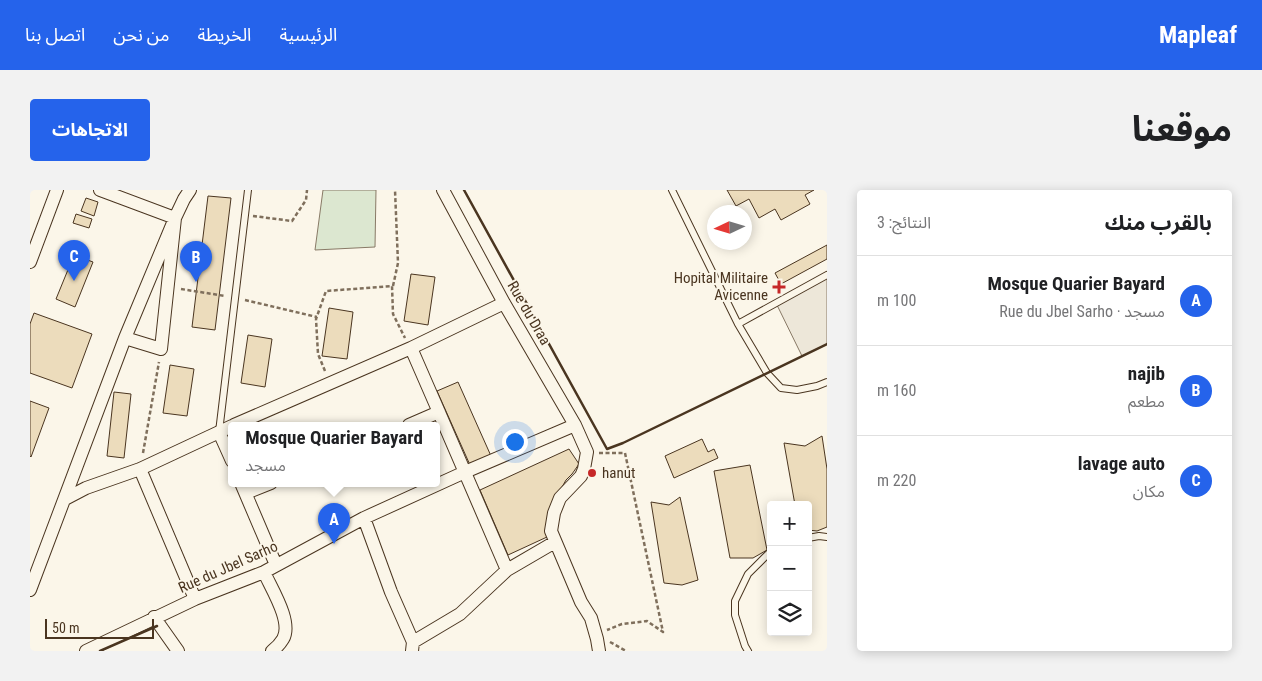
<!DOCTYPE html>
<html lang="ar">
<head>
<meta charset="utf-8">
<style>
  :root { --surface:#fff; --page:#f2f2f2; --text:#202124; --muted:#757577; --line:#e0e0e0; --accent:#2563eb }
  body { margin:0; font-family:"Roboto Condensed","Noto Sans Arabic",sans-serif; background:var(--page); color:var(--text); direction:rtl }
  .controls { position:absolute; right:15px; bottom:15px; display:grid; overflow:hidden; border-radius:5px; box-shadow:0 2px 12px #0003 }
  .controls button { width:45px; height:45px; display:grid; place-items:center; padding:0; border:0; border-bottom:1px solid var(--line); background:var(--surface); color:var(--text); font:25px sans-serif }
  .compass { position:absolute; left:677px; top:15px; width:45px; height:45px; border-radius:50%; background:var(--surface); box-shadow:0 2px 12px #0003; rotate:266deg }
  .scale { position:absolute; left:15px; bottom:12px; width:109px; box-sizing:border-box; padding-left:5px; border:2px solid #4a3520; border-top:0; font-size:14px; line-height:18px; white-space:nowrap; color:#4a3520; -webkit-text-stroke:4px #fbf6e9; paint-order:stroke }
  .you { position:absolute; left:484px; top:251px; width:18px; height:18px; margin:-12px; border:4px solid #fff; border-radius:50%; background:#1a73e8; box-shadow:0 0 0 8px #1a73e833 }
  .badge { display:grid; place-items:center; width:32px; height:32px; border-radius:50%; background:var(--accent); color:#fff; font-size:16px; font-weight:700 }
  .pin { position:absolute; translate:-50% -41px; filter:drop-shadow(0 1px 2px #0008) }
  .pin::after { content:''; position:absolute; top:26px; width:18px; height:15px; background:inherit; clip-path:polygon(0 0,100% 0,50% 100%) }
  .popup { position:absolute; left:198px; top:232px; width:212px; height:65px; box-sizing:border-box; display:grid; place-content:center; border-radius:5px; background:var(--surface); filter:drop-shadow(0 1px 4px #0005); font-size:16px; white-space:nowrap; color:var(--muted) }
  .popup b { font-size:19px; color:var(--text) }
  .popup::after { content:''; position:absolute; left:50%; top:100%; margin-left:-10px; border:10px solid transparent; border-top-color:var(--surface) }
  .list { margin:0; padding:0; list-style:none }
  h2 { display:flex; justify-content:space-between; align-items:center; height:65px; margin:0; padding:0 20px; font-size:21px }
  h2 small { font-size:16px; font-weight:400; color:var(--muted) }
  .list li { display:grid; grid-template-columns:32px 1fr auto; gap:15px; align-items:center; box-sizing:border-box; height:90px; padding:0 20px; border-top:1px solid var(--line) }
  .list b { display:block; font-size:19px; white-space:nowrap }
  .list p { margin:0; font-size:16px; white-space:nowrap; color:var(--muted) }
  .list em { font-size:16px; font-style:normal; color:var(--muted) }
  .icon { flex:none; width:28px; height:28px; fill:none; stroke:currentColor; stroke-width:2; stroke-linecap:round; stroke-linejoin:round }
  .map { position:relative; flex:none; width:797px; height:461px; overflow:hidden; direction:ltr; border-radius:5px }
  header { display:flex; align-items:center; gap:30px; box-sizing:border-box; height:70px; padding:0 25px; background:var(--accent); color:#fff }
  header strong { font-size:24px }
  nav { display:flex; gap:28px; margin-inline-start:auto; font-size:18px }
  .intro { display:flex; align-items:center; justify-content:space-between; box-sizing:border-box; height:120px; padding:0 30px }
  h1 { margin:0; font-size:35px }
  .button { padding:12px 22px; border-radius:5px; background:var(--accent); color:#fff; font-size:18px; font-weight:700 }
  main { display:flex; gap:30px; padding:0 30px }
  aside { flex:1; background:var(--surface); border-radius:5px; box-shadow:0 2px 12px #0003 }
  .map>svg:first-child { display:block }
  .green { fill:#dce7d0; stroke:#887966 }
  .parking { fill:#ede7d9; stroke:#887966 }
  .building { fill:#ecdcbc; stroke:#4a3520 }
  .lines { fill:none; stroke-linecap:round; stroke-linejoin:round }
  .service-casing { stroke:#4a3520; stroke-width:8 }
  .minor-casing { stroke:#4a3520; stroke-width:14 }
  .path { stroke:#7f6f5c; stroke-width:2.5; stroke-dasharray:4 2.5; stroke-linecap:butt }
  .service { stroke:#fbf6e9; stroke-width:6 }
  .minor { stroke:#fbf6e9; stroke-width:12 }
  .wall { stroke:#4a3520; stroke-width:2.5 }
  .poi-dot { fill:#c62828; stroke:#fbf6e9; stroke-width:2 }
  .labels { text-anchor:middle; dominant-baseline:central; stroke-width:4; stroke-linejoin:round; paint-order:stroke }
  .poi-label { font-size:15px; fill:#4a3520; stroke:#fbf6e9; text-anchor:end }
  .street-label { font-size:15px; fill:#4a3520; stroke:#fbf6e9 }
</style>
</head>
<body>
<header>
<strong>Mapleaf</strong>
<nav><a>الرئيسية</a><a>الخريطة</a><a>من نحن</a><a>اتصل بنا</a></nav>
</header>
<div class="intro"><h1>موقعنا</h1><a class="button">الاتجاهات</a></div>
<main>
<aside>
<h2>بالقرب منك<small>النتائج: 3</small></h2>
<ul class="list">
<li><span class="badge">A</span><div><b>Mosque Quarier Bayard</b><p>مسجد · Rue du Jbel Sarho</p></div><em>100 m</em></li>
<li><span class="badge">B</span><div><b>najib</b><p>مطعم</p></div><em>160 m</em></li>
<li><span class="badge">C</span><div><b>lavage auto</b><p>مكان</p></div><em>220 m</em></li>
</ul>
</aside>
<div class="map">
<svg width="797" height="461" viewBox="0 0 797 461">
  <rect width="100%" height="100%" fill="#fbf6e9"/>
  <path class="green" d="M293,0H346L345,57L285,60Z"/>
  <path class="parking" d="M797,83V154L772,166L746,113Z"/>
  <path class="building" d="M697,0H784L775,5L780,14L751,30L745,19L729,28L719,9L706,16Z
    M178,6L201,8L185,140L162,137Z
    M56,8L68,12L64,26L51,21Z
    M46,24L62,29L59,38L43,33Z
    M797,55V69L751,94L745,83Z
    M44,65L63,72L45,117L26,109Z
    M381,84L405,87L398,135L374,131Z
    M299,118L323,122L317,169L292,166Z
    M4,123L62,144L42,198L0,183V134Z
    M218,145L242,149L235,197L211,193Z
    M140,175L164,179L157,226L133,223Z
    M428,192L461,266L440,275L407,201Z
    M84,202L101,204L94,268L77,266Z
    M0,211L19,218L1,267L0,266Z
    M792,246L797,279V337L787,341L778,340V315H765L754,253L775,256Z
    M672,249L678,262L684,259L688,268L644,288L635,266Z
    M539,259L549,274L542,284L536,290L519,320L517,347L478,365L450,300Z
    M720,275L737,360L723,368H700L684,281Z
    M650,307L668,390L652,395L634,393L621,312L639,315Z"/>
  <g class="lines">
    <g class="service-casing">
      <path id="service" d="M642,0L708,134L737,183L751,198L767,200L787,196L797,192
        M708,134L797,85
        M189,242L218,0
        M778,348L789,346L797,347
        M718,461L715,456L705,425V411L718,384L738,364L741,362"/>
    </g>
    <g class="minor-casing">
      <path id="minor" d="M70,0L145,28L131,159L95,148
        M413,0L474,113L545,235L557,262L554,279L551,286L530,308L524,323L521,341L551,412L561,428L567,449L569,461
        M0,72L27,0
        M381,158L408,220L477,380
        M204,235L381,158L474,113
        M379,235L409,222
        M189,242L202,271
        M110,279L165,409
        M211,293L246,375
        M216,303L241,293
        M35,309L56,298L110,279L202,236
        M334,328L361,402L383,452L382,461
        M234,382C241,398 263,432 253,449C250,454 246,458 242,461
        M0,400L95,148L145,28L154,9L160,0
        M124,427L148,461
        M383,452L430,424L477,380L525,352
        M56,461L165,409L234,382L334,328L435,282L545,235"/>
    </g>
    <path class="path" d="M223,26L262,31L276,10L277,0
      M363,96L368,73L365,0
      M151,99L195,106
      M215,110L287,127
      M295,181L288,164L286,129L296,101L362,96L363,124L375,148
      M113,263L129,172
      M569,263H595L633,442L617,431L592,434L577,440
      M580,452L596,461"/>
    <use href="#service" class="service"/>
    <use href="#minor" class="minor"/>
    <path class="wall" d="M434,0L577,259L593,253L797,154
      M70,461L127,436"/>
  </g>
  <g class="poi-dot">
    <path d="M746.5 89.5h5v5h5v5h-5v5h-5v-5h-5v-5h5z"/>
    <circle cx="562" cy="283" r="5"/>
  </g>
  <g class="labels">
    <g class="poi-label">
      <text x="738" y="88">Hopital Militaire<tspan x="738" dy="17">Avicenne</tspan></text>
      <text x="572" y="283" text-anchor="start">hanut</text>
    </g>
    <g class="street-label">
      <text transform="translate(499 123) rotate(60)">Rue du Draa</text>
      <text transform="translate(198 377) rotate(-24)">Rue du Jbel Sarho</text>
    </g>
  </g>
</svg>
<div class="controls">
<button>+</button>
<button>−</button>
<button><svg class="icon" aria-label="layers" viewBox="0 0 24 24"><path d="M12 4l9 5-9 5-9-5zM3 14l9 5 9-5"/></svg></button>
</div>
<svg class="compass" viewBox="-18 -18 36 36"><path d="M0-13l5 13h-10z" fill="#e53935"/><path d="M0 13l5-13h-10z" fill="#757577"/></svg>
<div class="scale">50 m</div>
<div class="you"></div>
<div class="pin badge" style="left:304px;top:354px">A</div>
<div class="popup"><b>Mosque Quarier Bayard</b>مسجد</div>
<div class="pin badge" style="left:166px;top:92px">B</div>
<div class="pin badge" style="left:44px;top:91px">C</div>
</div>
</main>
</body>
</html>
